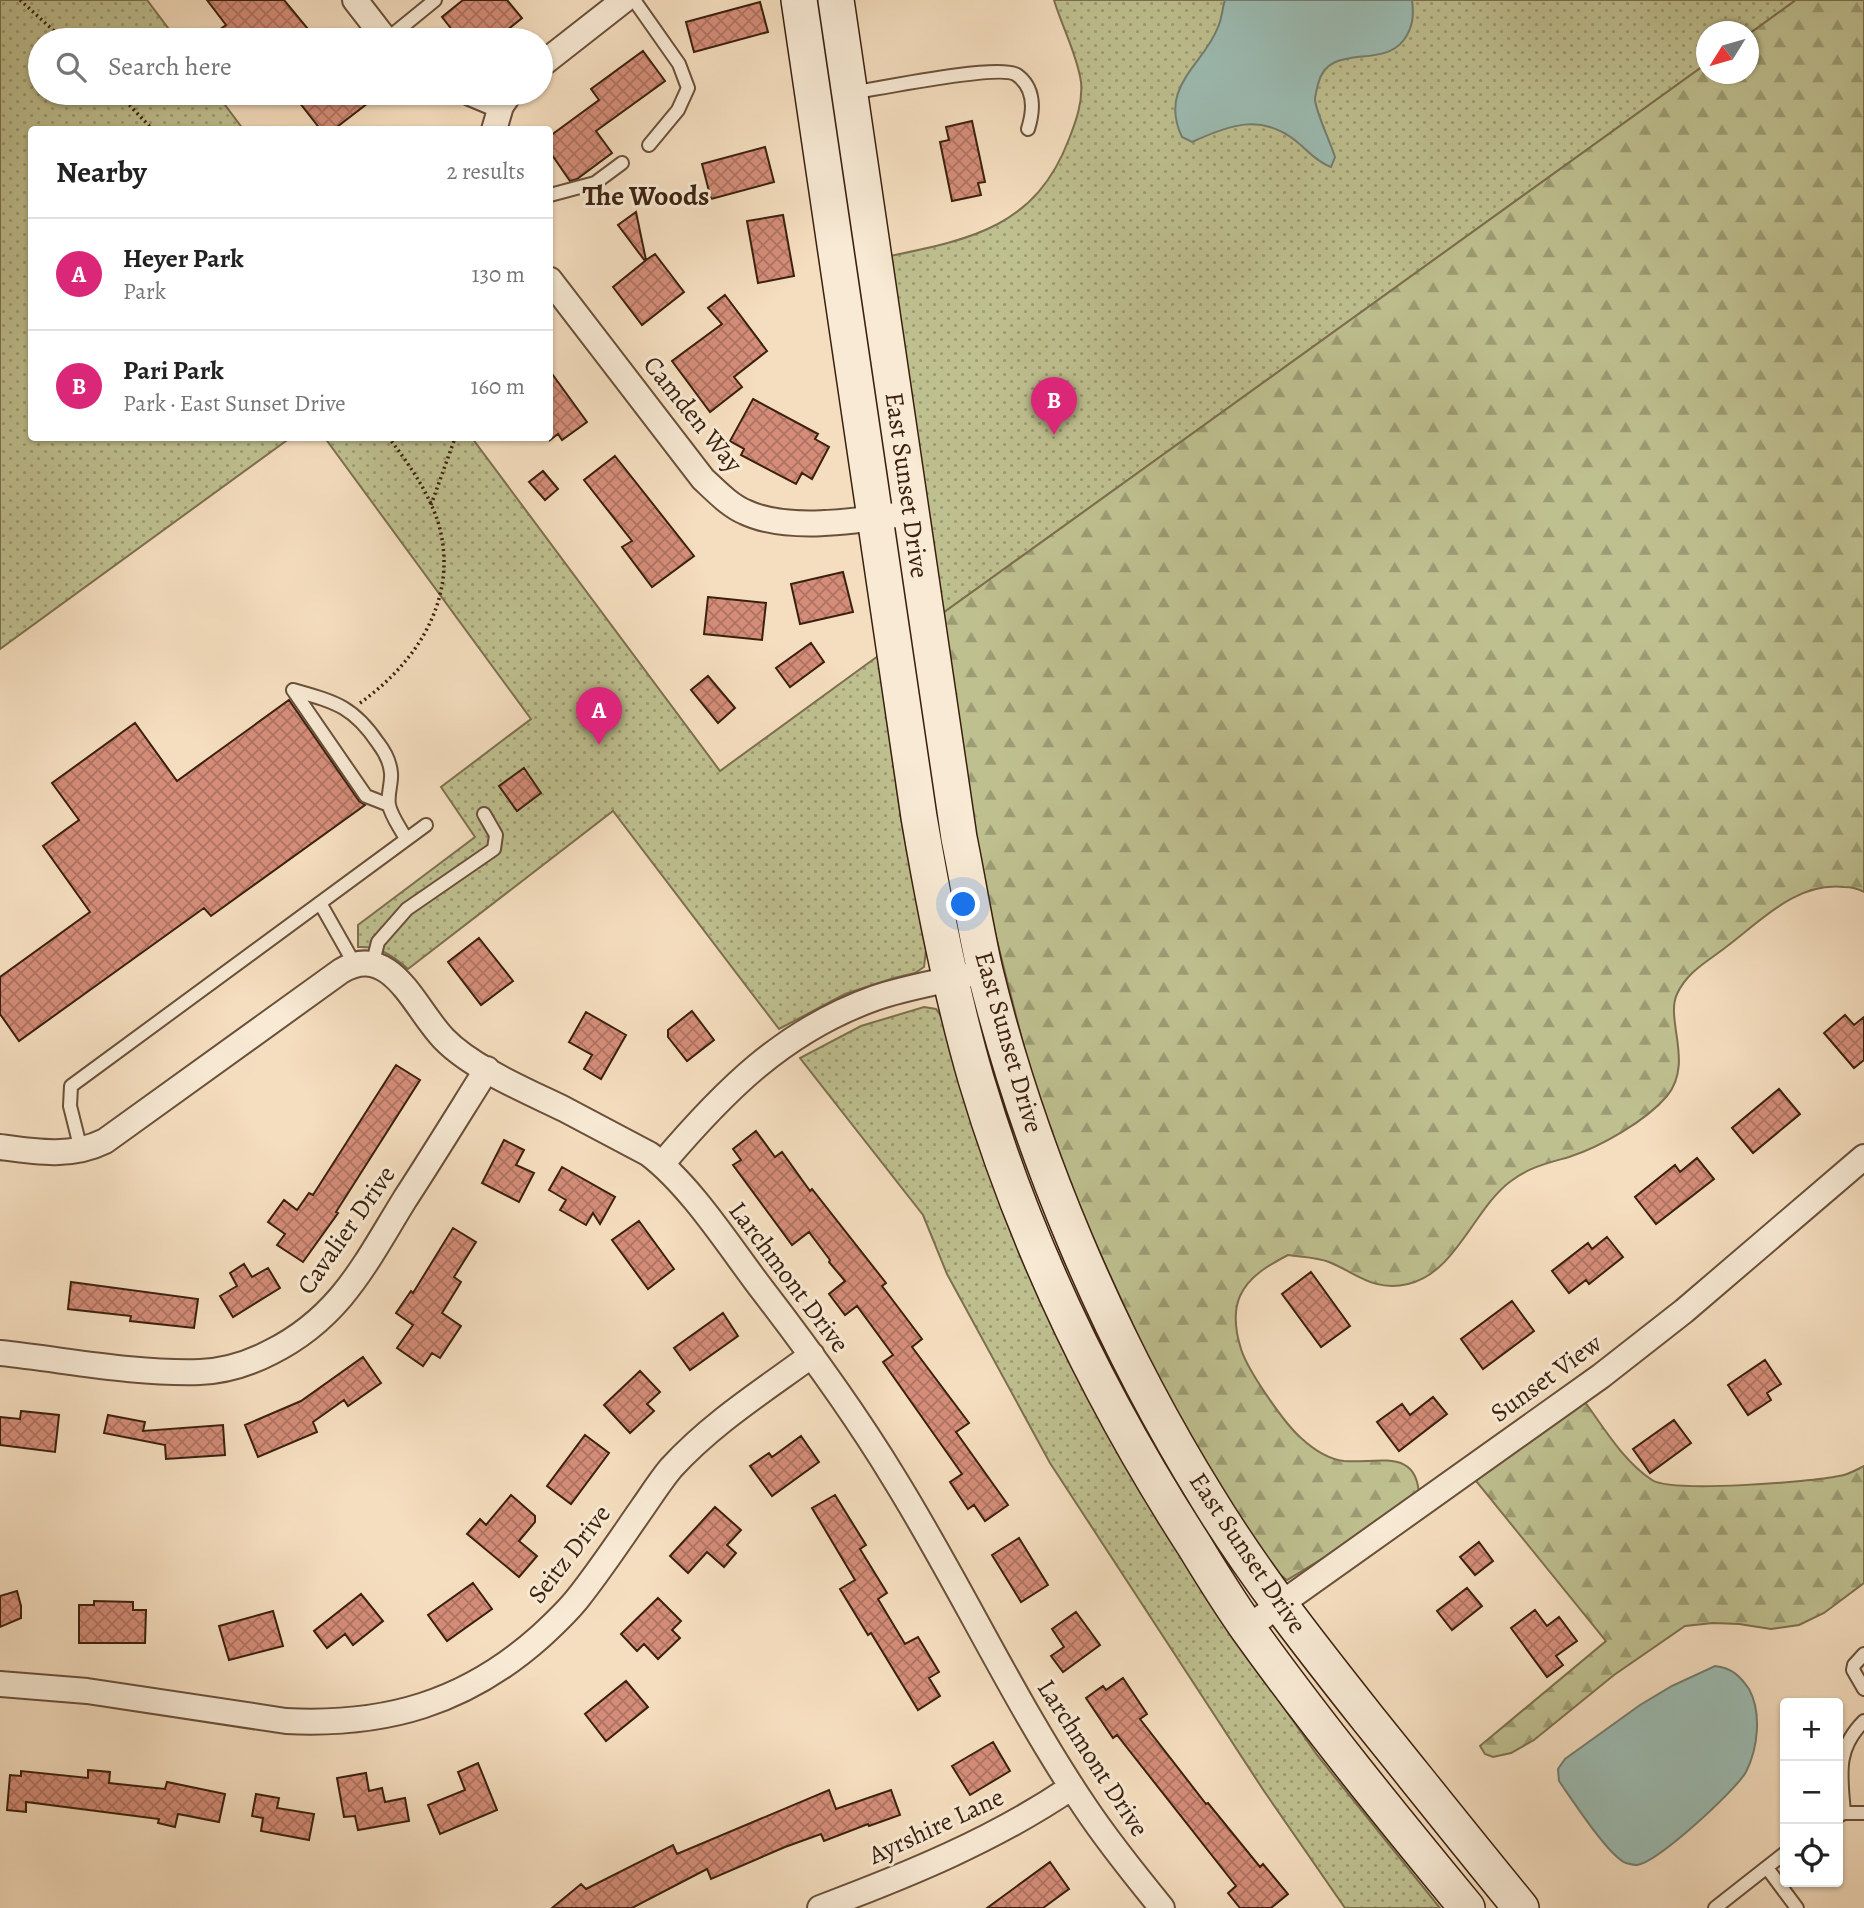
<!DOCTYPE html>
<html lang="en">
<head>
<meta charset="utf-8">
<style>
  :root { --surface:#fff; --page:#f2f2f2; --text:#222; --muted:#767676; --line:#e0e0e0; --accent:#db2777 }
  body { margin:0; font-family:Alegreya,serif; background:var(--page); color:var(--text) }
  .controls { position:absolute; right:21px; bottom:21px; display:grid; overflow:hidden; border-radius:7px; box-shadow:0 2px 5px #0004 }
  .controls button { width:63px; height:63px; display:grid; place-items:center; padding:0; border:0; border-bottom:2px solid var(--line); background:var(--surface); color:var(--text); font:35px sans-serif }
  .compass { position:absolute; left:1696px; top:21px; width:63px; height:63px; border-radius:50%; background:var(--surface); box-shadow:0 2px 5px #0004; rotate:233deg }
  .you { position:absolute; left:964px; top:905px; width:24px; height:24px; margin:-18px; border:5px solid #fff; border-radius:50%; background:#1a73e8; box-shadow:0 0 0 10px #1a73e833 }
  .badge { display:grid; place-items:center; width:46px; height:46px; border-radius:50%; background:var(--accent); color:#fff; font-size:23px; font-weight:700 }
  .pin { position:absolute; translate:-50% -58px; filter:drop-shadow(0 2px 4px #0008) }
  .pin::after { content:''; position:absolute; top:37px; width:24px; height:21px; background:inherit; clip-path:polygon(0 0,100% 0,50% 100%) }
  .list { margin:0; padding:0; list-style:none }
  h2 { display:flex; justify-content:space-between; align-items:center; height:91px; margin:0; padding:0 28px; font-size:30px }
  h2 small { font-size:23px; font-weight:400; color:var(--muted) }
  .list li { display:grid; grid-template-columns:46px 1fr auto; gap:21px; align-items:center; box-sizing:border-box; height:112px; padding:0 28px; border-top:2px solid var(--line) }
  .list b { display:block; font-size:26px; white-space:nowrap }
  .list p { margin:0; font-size:23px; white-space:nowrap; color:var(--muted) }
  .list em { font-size:23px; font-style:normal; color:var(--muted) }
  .icon { flex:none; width:38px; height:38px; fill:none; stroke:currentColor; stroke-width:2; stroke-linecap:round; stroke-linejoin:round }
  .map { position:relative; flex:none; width:1864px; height:1908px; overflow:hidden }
  .search { position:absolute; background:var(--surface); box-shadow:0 2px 5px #0004; left:28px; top:28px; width:525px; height:77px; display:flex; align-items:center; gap:18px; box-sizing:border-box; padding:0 24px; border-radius:38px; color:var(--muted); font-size:26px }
  .panel { position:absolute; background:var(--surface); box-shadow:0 2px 5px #0004; left:28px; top:126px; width:525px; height:315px; border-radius:7px }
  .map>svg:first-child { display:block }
  .grass { fill:url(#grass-dots); stroke:#7d704f; stroke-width:2 }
  .forest { fill:url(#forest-firs); stroke:#7d704f; stroke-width:2 }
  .water { fill:#9cbcb2; stroke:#757e70; stroke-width:2 }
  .building { fill:url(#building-cross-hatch); stroke:#3b200e; stroke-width:2 }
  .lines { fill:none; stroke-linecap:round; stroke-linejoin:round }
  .service-casing { stroke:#6a503a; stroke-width:16 }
  .minor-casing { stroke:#6a503a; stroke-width:28 }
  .secondary-casing { stroke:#3b200e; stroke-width:38 }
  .path { stroke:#3b200e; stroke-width:3.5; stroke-dasharray:2 3.5; stroke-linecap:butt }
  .service { stroke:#f8ead5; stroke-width:12 }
  .minor { stroke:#f8ead5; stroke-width:24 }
  .secondary { stroke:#f8ead5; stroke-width:35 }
  .labels { text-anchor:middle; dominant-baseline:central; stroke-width:6; stroke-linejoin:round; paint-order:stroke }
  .street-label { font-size:26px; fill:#3b200e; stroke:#f8ead5 }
  .neighbourhood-label { font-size:28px; font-weight:bold; fill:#3b200e; stroke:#f8ead5 }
</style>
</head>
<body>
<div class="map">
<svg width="1864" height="1908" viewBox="0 0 1864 1908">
  <defs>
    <pattern id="grass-dots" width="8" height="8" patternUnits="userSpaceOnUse" patternTransform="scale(1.75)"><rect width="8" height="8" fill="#bfc090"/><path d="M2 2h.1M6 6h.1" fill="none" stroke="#9c9c74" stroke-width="1.8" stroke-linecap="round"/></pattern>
    <pattern id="forest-firs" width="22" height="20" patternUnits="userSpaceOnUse" patternTransform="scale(1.75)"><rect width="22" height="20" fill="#bfc090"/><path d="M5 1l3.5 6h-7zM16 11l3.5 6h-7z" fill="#9c9c74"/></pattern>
    <pattern id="building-cross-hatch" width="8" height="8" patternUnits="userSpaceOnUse" patternTransform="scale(1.75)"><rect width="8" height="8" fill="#d58d79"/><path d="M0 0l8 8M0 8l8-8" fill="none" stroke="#ae7362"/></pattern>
  </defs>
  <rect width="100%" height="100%" fill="#f5debf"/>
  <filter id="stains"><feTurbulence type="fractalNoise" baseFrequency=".00286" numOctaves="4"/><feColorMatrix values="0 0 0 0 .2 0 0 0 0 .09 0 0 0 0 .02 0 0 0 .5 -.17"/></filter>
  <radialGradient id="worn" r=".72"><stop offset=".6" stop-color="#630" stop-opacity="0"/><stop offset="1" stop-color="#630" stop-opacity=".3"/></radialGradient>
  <path class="grass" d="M0,0H147L177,40H40V93H216L243,129L32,130V438H290L0,649Z
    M1054,0H1796L1749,34L1748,32H1706V64L943,613L890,256C973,239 1036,226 1069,139C1076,121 1083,102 1081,82C1077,54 1062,27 1054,0Z
    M325,438H472L720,771L878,656L901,818L926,950L924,967L915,973L894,978L845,994L779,1029L613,811L408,969C392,955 379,946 358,947V925L475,837L441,787L531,719Z
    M924,1007L936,1009L943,1019L1254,1665L1317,1755L1440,1908H1345L1264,1791L1050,1463L947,1274L923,1215L800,1058L861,1026Z"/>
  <path class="forest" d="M1796,0H1864V892C1857,888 1852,887 1844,887C1796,882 1762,920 1726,947C1707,962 1688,971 1677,994C1665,1020 1694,1063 1667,1096C1646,1121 1600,1147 1569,1157C1548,1163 1529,1167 1511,1181C1474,1208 1456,1273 1408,1284C1374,1292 1358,1274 1329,1262C1317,1257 1301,1257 1288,1255C1269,1265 1249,1276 1240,1296C1233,1312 1236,1333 1241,1349C1248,1371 1284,1423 1301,1438C1313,1449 1327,1459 1344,1461C1377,1464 1420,1446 1419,1500L1287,1580L1269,1566L1196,1448L1157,1377L1075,1199L1029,1067L991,917L970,803L943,613L1706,64V74H1748L1749,34Z
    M1582,1398C1603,1426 1622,1460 1652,1480C1671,1493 1811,1482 1839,1476C1848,1475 1856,1470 1864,1466V1583L1824,1613L1799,1625L1771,1629L1739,1624L1713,1623L1685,1626L1614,1675L1534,1740L1511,1753L1493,1757L1485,1754L1480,1746L1606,1641L1472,1476Z"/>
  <path class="water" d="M1225,0H1412C1414,16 1413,28 1403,41C1381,69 1328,42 1318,84C1317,89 1315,95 1315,100C1317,115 1330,141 1335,157L1331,167C1317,162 1307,150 1296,141C1261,113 1229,125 1192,142L1182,137C1158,86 1204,65 1218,27C1222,19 1222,9 1225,0Z
    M1715,1666C1732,1668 1740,1676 1749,1689C1762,1713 1758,1748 1746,1772C1735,1791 1658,1862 1637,1865C1633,1865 1630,1864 1626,1863C1609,1857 1571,1798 1559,1781L1558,1769L1565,1759L1640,1705L1672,1686Z"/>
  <path class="building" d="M207,0H284L308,29L293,40H205L226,25Z
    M463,0H507L522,18L495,40H460L442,17Z
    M760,2L768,32L694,52L686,22Z
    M643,51L665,81L596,131L612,153L577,179L570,181L550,152V136L599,100L591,89Z
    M292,93H360L368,103L333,130H321Z
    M972,121L985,182L978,183L981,195L952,201L940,142L949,140L946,127Z
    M765,147L774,182L711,199L702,164Z
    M636,212L646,260L655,254L684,292L642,325L613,287L645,261L618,225Z
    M783,215L794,276L758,283L747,221Z
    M725,295L767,351L734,377L742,387L710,412L672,361L722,324L708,308Z
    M550,371L587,422L562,440L558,434L550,440Z
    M753,399L818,434L815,439L829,447L812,479L802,473L796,484L741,455L744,449L730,441Z
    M615,456L694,556L652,587L622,547L632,541L584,480Z
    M543,471L558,489L545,500L529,482Z
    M843,572L853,612L800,624L791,584Z
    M708,597L766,603L762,640L704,634Z
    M811,643L824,662L790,687L776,668Z
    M708,676L735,708L718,723L691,690Z
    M289,700L359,801L365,805L211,916L204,908L19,1041L0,1014V977L90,912L43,846L79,820L52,783L135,723L177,781Z
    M524,768L541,793L517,811L499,786Z
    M479,938L513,981L481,1005L448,962Z
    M692,1011L714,1040L687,1061L668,1037V1030Z
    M586,1012L626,1035L601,1079L584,1069L592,1055L569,1042Z
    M1845,1015L1854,1025L1864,1017V1060L1854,1068L1824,1033Z
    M396,1065L420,1080L336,1212L338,1213L303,1262L277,1245L285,1234L268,1222L284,1200L297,1210L309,1193L313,1195Z
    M1779,1089L1800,1114L1753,1153L1732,1128Z
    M756,1131L775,1157L782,1152L810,1191L812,1189L886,1283L882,1286L922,1339L912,1347L969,1423L956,1432L1008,1505L985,1521L974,1505L968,1509L950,1482L962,1474L883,1362L893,1355L857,1306L845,1315L829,1294L845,1281L829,1262L830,1260L809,1232L792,1245L733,1165L741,1160L733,1149Z
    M504,1140L524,1150L516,1165L534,1173L519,1202L482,1183Z
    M1697,1158L1714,1179L1656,1224L1635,1197L1675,1165L1680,1172Z
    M562,1167L615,1197L600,1224L593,1213L586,1225L560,1210L566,1200L549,1190Z
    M639,1221L674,1269L648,1289L612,1240Z
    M453,1228L476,1242L454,1277L461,1282L442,1313L461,1326L440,1358L432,1353L423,1366L397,1348L413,1325L396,1313L411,1291L413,1293Z
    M1607,1237L1623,1257L1589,1284L1586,1280L1569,1293L1552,1271L1588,1243L1592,1249Z
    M244,1264L252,1277L268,1268L280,1288L233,1317L220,1296L237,1286L230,1273Z
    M1311,1272L1350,1326L1321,1347L1282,1294Z
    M71,1282L198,1299L194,1328L130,1321L131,1316L68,1309Z
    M1512,1301L1534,1331L1483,1369L1461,1339Z
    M723,1313L738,1336L690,1370L674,1348Z
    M363,1357L381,1383L348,1406L344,1400L313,1422L317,1432L258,1457L245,1425L301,1401Z
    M1765,1360L1781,1384L1767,1393L1771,1400L1748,1415L1728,1385Z
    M640,1371L660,1392L647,1404L654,1411L630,1433L604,1405Z
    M1433,1397L1447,1414L1399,1451L1377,1422L1402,1404L1410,1415Z
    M21,1411L59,1415L55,1452L0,1445V1417L20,1419Z
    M108,1415L145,1422L143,1431L223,1425L225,1455L166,1459L165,1445L104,1433Z
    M1674,1420L1691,1443L1650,1473L1633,1449Z
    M585,1435L609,1453L571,1504L547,1486Z
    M801,1436L819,1462L772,1496L750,1466L769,1453L772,1457Z
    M511,1495L535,1516V1522L519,1541L537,1556L519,1577L467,1534L480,1519L486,1525Z
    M835,1495L866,1545L860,1549L887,1593L878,1599L905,1644L918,1637L939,1672L929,1678L940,1696L918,1710L871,1633L868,1635L840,1589L855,1580L812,1508Z
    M715,1507L741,1530L727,1545L736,1553L724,1567L707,1552L688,1573L670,1556Z
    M1019,1538L1048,1585L1021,1602L992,1555Z
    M1479,1542L1493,1561L1475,1575L1460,1557Z
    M473,1583L492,1609L447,1641L428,1615Z
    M1467,1588L1482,1606L1452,1630L1437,1611Z
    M17,1591L21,1606V1618L0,1627V1596Z
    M361,1594L383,1621L353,1645L345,1634L327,1648L314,1631Z
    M658,1598L681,1621L672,1630L680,1638L658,1659L644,1644L637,1651L621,1634Z
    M94,1601L133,1602V1610H146L145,1643H79V1605H94Z
    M1535,1610L1547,1626L1559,1617L1577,1641L1556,1656L1563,1665L1547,1677L1511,1628Z
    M273,1611L283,1646L229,1660L219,1626Z
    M1076,1612L1100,1645L1063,1672L1051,1656L1064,1647L1052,1629Z
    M1123,1678L1147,1714L1140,1719L1206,1804L1208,1803L1260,1867L1263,1864L1288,1894L1271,1908H1240L1228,1893L1236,1886L1117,1735L1113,1738L1086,1698L1103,1686L1106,1690Z
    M626,1681L648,1707L606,1741L585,1714Z
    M993,1742L1010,1771L970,1795L952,1766Z
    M478,1763L497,1810L440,1834L428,1805L465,1790L458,1772Z
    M88,1770L110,1772L109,1783L165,1789L167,1782L225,1794L219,1822L178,1814L175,1827L158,1823L159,1819L26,1802V1812L7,1810L10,1775L21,1776V1771L88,1778Z
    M366,1773L369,1791L382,1788L385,1802L405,1798L409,1821L358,1830L355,1816L344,1817L337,1778Z
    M829,1790L836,1809L891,1790L900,1815L869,1826L868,1824L824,1841L821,1834L785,1847L711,1879L707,1869L632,1908H552L581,1884L586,1889L673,1845L677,1854Z
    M256,1794L279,1798L277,1808L314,1814L309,1840L261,1831L263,1818L252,1816Z
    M1050,1862L1069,1889L1043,1908H987Z"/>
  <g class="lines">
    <g class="service-casing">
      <path id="service" d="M634,0L679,64L688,88L678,110L649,145
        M386,40L435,0
        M851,93C877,89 1001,63 1017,75C1035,88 1034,110 1028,129
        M550,195L595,183L622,163
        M293,690C335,702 353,706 378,743C385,752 390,761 391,773C392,783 387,795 389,805C391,816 401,829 406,839
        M293,690L366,796L389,805
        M320,903L354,963
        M373,962L378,942L407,909L494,849L496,835L484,814
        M81,1150L70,1106L71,1086L426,825
        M1864,1654L1854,1665L1853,1670L1864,1689
        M1844,1813C1841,1775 1835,1750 1864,1721
        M1838,1816L1844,1813H1864
        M1767,1868L1797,1908
        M1715,1908L1785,1853"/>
    </g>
    <g class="minor-casing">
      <path id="minor" d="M355,0L386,40
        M541,65L624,0
        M470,93L501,106
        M494,130L501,106L510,93
        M550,280L703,479C716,491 729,505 745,512C789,533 863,520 911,513
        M0,1147C36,1152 71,1158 105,1141L341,971C391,941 414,1008 444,1039C472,1068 527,1091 564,1109C592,1124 621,1139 649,1154C691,1186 729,1246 761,1288C808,1349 854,1412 894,1478C961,1586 1014,1702 1085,1807C1109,1843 1135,1875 1162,1908
        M662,1164C724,1091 783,1031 875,998C904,988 935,983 964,976
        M0,1353C66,1360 134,1374 200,1372C225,1371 250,1363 271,1352C341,1317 366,1262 405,1199C433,1156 460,1112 487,1069
        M1247,1628L1601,1376L1684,1311L1864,1157
        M0,1684L87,1691L286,1721C386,1726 466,1703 541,1636C554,1624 567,1612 578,1598C601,1569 622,1537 643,1507C652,1494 661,1480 671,1468C712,1423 763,1391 812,1355
        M820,1908C908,1875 994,1840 1072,1787"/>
    </g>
    <g class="secondary-casing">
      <path id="secondary" d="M799,0L919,817C934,905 951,993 976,1079C1025,1244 1101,1401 1194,1545C1211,1573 1229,1602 1248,1629C1317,1725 1392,1817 1467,1908
        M836,0L959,838C968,882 975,927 985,971C1029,1151 1109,1339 1207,1497C1255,1576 1313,1649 1370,1721C1420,1783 1470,1846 1521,1908"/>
    </g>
    <path class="path" d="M20,0L64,40
      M118,93L153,130
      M550,333L553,330
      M431,505L455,438
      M360,703C419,661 460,595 438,522C428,491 408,463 389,438"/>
    <use href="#service" class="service"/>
    <use href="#minor" class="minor"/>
    <use href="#secondary" class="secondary"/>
  </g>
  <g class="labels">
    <g class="street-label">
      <text transform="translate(693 414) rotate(51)">Camden Way</text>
      <text transform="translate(907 485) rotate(82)">East Sunset Drive</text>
      <text transform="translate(1009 1042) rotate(74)">East Sunset Drive</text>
      <text transform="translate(346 1230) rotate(-55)">Cavalier Drive</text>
      <text transform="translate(789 1277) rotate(53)">Larchmont Drive</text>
      <text transform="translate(1546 1378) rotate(-36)">Sunset View</text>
      <text transform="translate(1248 1553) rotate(56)">East Sunset Drive</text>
      <text transform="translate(569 1554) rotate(-52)">Seitz Drive</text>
      <text transform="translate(1093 1758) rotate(57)">Larchmont Drive</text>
      <text transform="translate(936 1826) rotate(-25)">Ayrshire Lane</text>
    </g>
    <g class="neighbourhood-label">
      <text x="646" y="196">The Woods</text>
    </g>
  </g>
  <rect width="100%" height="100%" filter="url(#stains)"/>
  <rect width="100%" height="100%" fill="url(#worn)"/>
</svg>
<div class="controls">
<button>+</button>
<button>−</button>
<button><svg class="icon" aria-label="locate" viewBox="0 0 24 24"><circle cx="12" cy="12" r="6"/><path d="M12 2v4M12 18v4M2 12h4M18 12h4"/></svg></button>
</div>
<svg class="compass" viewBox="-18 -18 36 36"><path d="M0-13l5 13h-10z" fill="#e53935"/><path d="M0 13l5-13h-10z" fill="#767676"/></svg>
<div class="you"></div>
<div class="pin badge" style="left:599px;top:745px">A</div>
<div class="pin badge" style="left:1054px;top:435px">B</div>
<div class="search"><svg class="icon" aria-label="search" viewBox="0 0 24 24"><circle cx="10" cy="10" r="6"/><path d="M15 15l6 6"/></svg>Search here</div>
<section class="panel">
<h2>Nearby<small>2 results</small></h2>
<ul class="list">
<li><span class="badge">A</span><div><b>Heyer Park</b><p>Park</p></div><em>130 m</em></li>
<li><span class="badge">B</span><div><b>Pari Park</b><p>Park · East Sunset Drive</p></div><em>160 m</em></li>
</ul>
</section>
</div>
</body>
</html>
